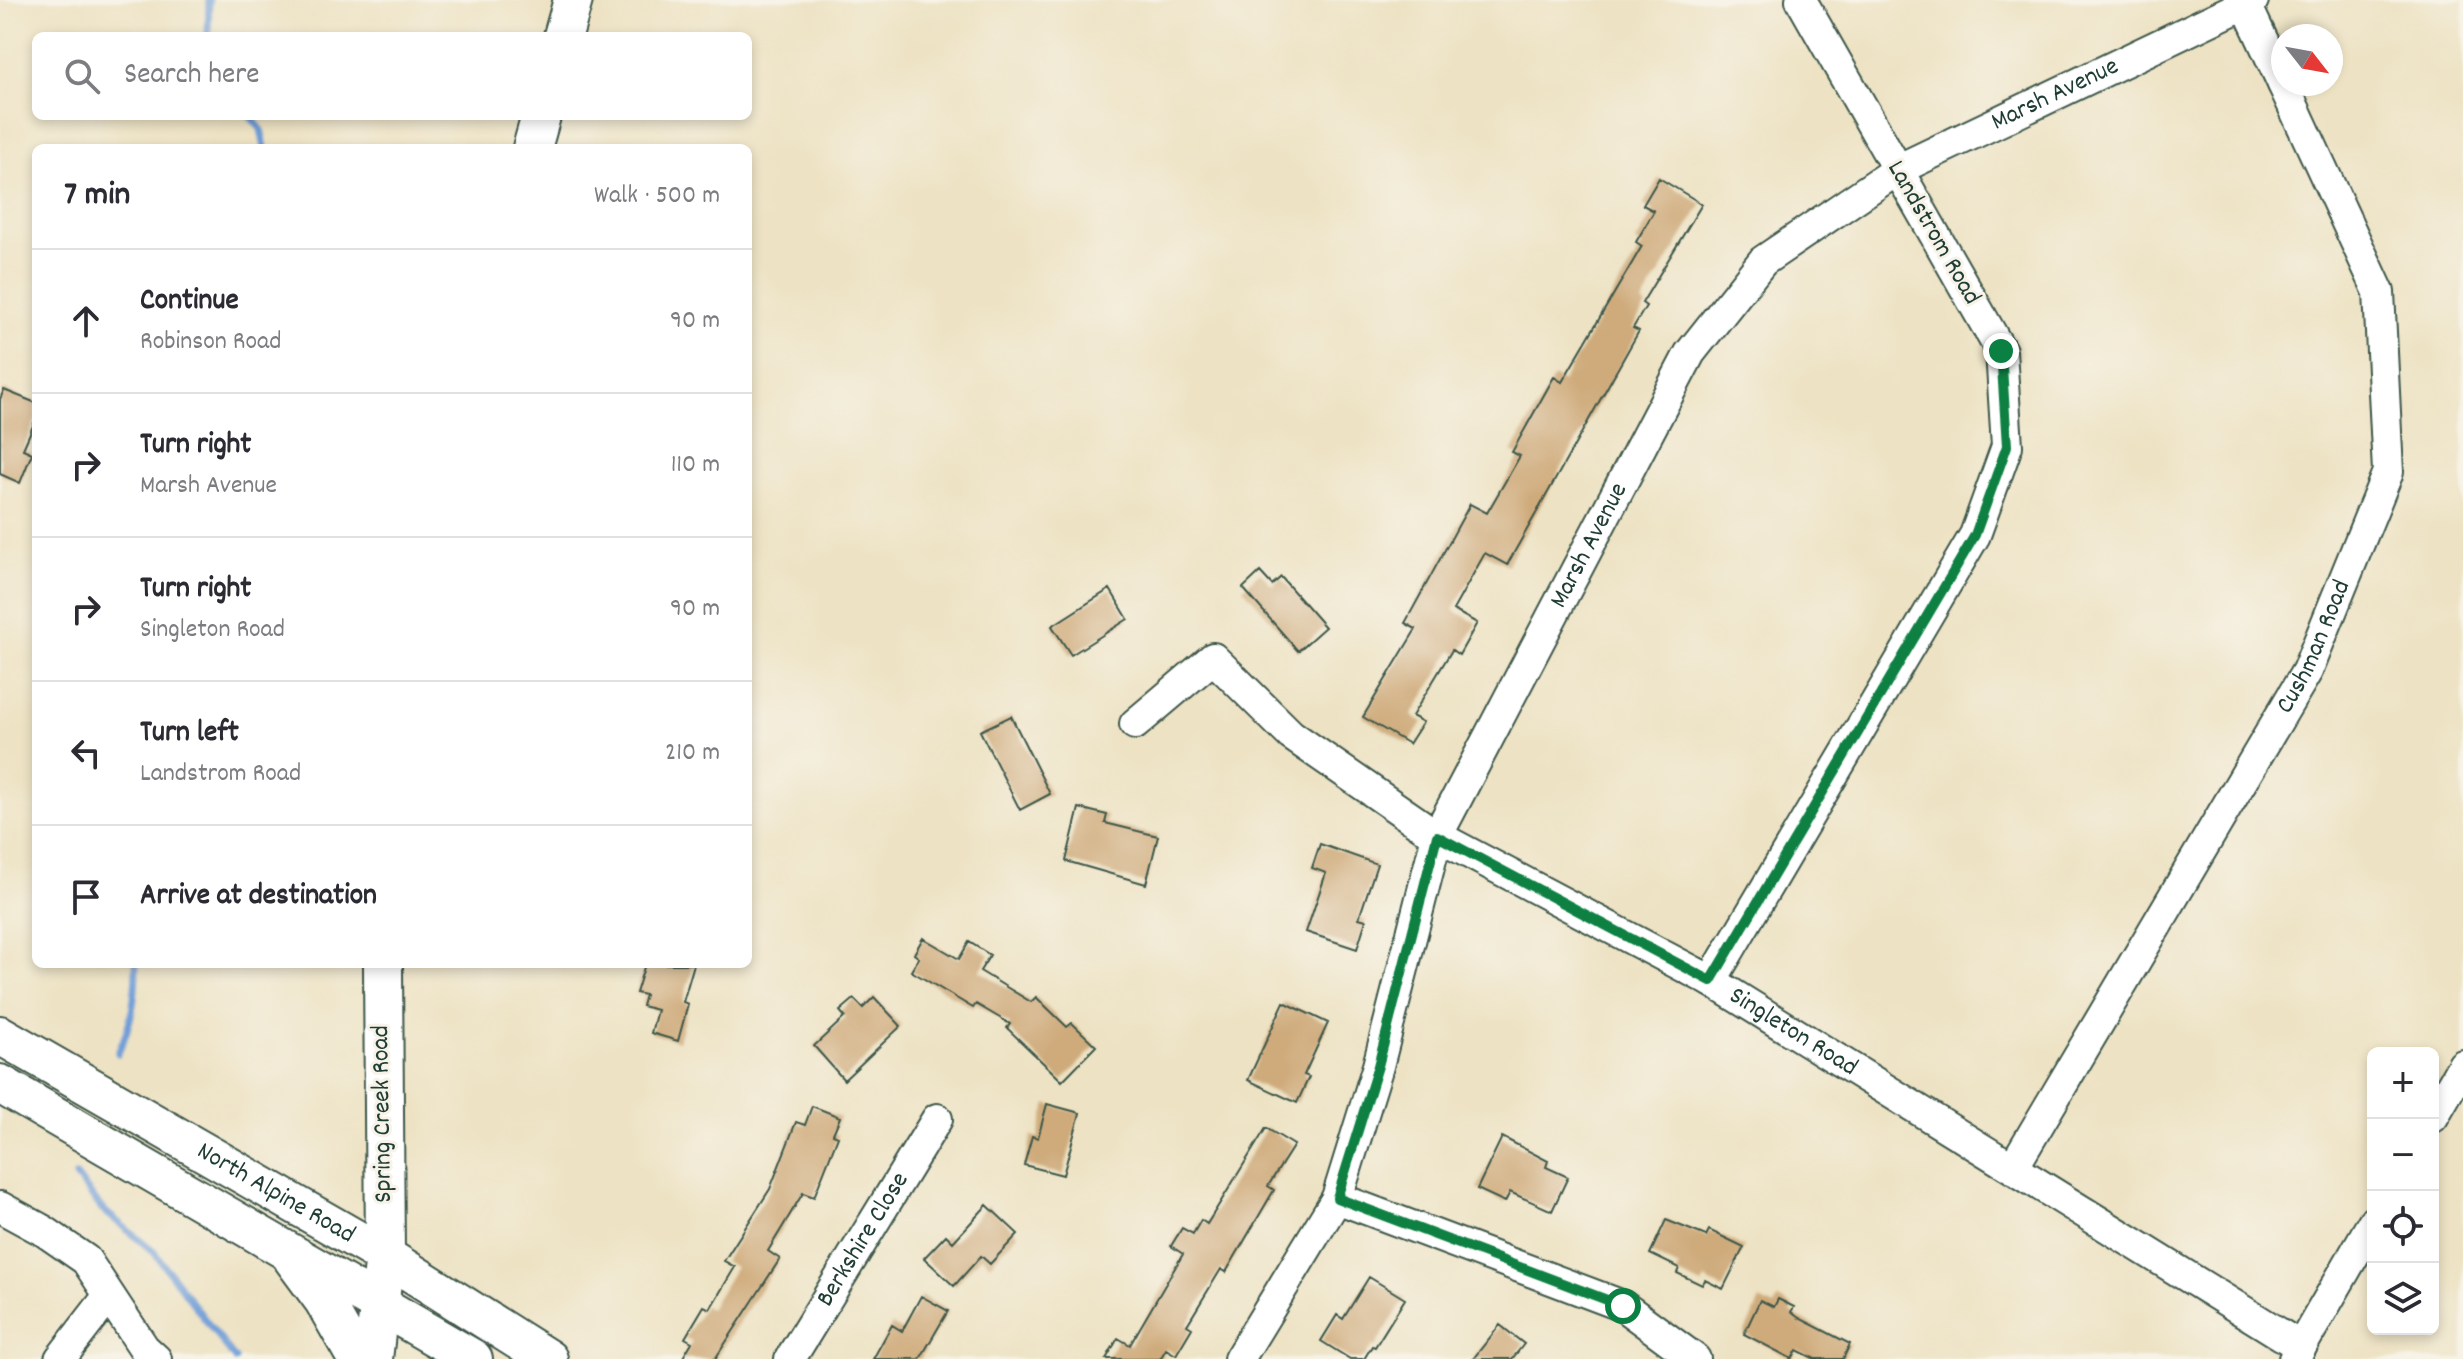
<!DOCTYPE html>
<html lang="en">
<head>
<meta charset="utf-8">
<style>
  :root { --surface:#fff; --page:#f7f7f7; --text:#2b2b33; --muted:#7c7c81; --line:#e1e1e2 }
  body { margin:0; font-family:Dekko,sans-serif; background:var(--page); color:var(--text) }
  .controls { position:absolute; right:24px; bottom:24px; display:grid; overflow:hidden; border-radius:12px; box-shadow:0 4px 12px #0003 }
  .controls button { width:72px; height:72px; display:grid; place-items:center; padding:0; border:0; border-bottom:2px solid var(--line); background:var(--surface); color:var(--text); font:40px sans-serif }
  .compass { position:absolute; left:2271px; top:24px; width:72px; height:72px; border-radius:50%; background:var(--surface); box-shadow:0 4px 12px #0003; rotate:121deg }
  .stop { position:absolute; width:24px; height:24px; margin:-18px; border:6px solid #0b8043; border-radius:50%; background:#fff }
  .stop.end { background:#0b8043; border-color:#fff; box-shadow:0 2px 8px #0008 }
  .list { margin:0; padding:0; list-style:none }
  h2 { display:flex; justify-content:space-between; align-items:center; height:104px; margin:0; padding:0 32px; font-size:34px }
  h2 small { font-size:26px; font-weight:400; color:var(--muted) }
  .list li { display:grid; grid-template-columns:52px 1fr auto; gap:24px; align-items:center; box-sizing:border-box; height:144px; padding:0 32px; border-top:2px solid var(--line) }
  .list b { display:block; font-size:30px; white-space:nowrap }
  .list p { margin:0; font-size:26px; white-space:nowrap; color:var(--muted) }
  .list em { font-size:26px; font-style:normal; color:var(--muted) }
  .icon { flex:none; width:44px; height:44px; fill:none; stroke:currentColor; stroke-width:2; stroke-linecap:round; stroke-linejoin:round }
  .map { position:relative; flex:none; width:2463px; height:1359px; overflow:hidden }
  .search { position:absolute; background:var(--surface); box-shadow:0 4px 12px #0003; left:32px; top:32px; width:720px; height:88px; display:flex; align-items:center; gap:20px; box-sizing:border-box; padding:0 28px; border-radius:12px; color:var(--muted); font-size:30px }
  .panel { position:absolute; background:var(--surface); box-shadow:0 4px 12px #0003; left:32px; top:144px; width:720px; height:824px; border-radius:12px }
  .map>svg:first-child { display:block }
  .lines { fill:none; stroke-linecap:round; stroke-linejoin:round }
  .stream { stroke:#6e9dd7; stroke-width:7 }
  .building { fill:#cfab7b }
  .minor-casing { stroke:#3e5649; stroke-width:34 }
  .major-casing { stroke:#3e5649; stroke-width:42 }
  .minor { stroke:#fff; stroke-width:30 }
  .major { stroke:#fff; stroke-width:38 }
  .route { stroke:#0b8043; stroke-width:10 }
  .labels { text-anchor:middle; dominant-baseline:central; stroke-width:6; stroke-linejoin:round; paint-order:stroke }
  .street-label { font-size:26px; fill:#1f3d34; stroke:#f7f3e8 }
</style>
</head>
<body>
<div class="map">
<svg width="2463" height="1359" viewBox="0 0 2463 1359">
  <rect width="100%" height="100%" fill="#f7f3e8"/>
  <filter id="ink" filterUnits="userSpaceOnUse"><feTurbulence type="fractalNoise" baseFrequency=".0125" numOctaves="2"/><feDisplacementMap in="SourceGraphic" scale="16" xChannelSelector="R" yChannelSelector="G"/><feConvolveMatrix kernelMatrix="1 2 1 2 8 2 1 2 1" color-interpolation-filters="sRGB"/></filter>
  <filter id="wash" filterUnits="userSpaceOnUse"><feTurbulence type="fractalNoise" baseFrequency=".006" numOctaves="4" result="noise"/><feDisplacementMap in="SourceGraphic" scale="32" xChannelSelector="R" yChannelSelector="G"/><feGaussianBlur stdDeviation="1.8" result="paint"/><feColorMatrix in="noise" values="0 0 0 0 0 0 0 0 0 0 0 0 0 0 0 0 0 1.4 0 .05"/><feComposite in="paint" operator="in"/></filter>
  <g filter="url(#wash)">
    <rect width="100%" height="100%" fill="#ede2c3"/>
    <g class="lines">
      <path class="stream" d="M208,36L209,0
        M250,116L261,129L265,148
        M118,1053C132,1022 136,998 136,964
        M76,1176L102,1209L154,1252L235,1359"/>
    </g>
    <g id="blocks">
      <path class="building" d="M1659,178L1702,204L1642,303L1646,306L1633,328L1639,331L1507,565L1485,553L1453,610L1477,623L1459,655L1452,650L1412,716L1423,722L1409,744L1363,717L1416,629L1405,623L1470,504L1487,513L1520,456L1512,452L1554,377L1562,382L1642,246L1636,242L1654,211L1643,205Z
        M4,390L36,403V419L23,449L32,453L20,483L0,474V399Z
        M1260,572L1272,585L1281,577L1325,627L1298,651L1243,588Z
        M1110,589L1128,619L1071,655L1052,626Z
        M1011,716L1050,794L1020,810L980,731Z
        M1079,808L1107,815L1105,823L1158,836L1146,884L1066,861Z
        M1320,844L1377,864L1359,918L1366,920L1357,949L1306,932L1326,873L1312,868Z
        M923,938L959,959L969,942L990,955L980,971L1031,1002L1036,997L1067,1027L1072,1023L1096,1046L1062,1081L1007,1028L1010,1024L976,1004L973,1008L911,971L919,958L914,954Z
        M645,964H694L683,1002L688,1004L678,1041L651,1033L657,1010L642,1006L645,995L636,993Z
        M874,997L901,1026L844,1080L814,1046L845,1017L840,1011L854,999L863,1008Z
        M1284,1002L1328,1023L1304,1075L1309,1077L1297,1103L1248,1080Z
        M1047,1104L1080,1113L1063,1175L1024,1165L1032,1136L1038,1138Z
        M812,1106L840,1117L833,1134L838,1136L814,1197L803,1193L768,1251L780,1259L715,1359H682L692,1342L685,1338L704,1306L710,1309L735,1267L724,1261L770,1189L796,1122L805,1125Z
        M1266,1128L1294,1145L1268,1186L1274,1190L1226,1272L1221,1269L1187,1325L1192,1328L1176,1355L1166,1349L1160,1359H1106L1118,1338L1130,1345L1183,1254L1171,1246L1182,1228L1193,1234L1201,1220L1207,1224Z
        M1502,1137L1548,1161L1546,1167L1568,1177L1552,1211L1510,1192L1505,1202L1477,1189Z
        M987,1205L1018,1234L990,1264L981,1256L954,1286L924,1258L946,1235L953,1242Z
        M1666,1220L1706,1236L1709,1230L1744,1247L1723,1289L1705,1280L1702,1285L1677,1273L1679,1268L1650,1254Z
        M1369,1277L1405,1299L1375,1347L1372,1346L1364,1359H1350L1321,1341L1337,1315L1343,1319Z
        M921,1296L948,1311L920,1359H873L892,1325L902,1331Z
        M1778,1299L1794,1307L1791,1312L1799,1318L1850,1344L1843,1359H1815L1797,1350L1792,1359L1744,1334L1760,1300L1774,1307Z
        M1500,1325L1524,1344L1512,1359H1473Z"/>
    </g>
  </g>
  <g filter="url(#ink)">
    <use href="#blocks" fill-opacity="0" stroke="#3e5649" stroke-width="2"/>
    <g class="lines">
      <g class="minor-casing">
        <g id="minor">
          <path d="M2244,0L2283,84"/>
          <path id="s1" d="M1135,724L1213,658L1291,735L1437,836L1711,981L2301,1347"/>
          <path d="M1711,981L1975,535L2007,446L2001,351L1801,0"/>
          <path d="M2433,1117L2463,1065"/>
          <path id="s2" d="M2014,1166L2307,671L2388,472L2379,292L2283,84"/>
          <path d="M1337,1198L1623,1306L1695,1359"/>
          <path d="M0,1207L44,1231L86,1260L144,1348L156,1359"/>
          <path d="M60,1359L108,1297"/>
          <path id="s3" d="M790,1359L937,1119"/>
          <path id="s4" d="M1239,1359L1337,1198L1378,1066L1437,836L1690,353L1763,261L1897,170L2253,0"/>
          <path d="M2294,1359L2373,1222"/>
        </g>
      </g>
      <g class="major-casing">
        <g id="major">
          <path d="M563,36L573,0"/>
          <path d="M532,148L541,116"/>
          <path id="s5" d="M0,1035L385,1256L548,1359"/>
          <path d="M0,1084L473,1359"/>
          <path d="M293,1259L324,1301L357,1359"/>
          <path d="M373,1359L385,1256L383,964"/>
        </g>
      </g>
      <use href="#minor" class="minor"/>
      <use href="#major" class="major"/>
    </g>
  </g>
  <g class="lines" filter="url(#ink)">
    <path class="route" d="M1623,1306L1337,1198L1378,1066L1437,836L1711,981L1975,535L2007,446L2001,351"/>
  </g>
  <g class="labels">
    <g class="street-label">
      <text stroke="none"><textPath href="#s4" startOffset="1564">Marsh Avenue</textPath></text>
      <text transform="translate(1933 233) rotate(60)">Landstrom Road</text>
      <text stroke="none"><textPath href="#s4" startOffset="892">Marsh Avenue</textPath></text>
      <text stroke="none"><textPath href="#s2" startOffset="600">Cushman Road</textPath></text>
      <text stroke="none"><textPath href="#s1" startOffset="796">Singleton Road</textPath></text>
      <text transform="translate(383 1114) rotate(-91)">Spring Creek Road</text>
      <text stroke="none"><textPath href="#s5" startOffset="318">North Alpine Road</textPath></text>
      <text stroke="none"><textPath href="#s3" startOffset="140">Berkshire Close</textPath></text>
    </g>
  </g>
</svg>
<div class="controls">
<button>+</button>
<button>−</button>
<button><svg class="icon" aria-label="locate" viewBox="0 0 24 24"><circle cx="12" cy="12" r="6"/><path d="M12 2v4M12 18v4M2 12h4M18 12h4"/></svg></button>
<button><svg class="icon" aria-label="layers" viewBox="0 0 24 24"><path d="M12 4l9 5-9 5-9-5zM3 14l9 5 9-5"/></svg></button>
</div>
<svg class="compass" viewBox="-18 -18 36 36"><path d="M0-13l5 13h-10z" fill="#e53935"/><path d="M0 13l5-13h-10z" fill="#7c7c81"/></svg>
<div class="stop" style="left:1623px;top:1306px"></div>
<div class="stop end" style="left:2001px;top:351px"></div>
<div class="search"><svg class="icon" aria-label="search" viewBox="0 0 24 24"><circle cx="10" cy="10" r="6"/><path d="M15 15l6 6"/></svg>Search here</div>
<section class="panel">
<h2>7 min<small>Walk · 500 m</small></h2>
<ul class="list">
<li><svg class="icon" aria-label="ahead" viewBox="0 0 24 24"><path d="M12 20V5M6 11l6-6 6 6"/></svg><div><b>Continue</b><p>Robinson Road</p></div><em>90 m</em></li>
<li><svg class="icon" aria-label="right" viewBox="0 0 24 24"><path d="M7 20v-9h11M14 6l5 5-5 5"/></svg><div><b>Turn right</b><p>Marsh Avenue</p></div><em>110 m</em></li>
<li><svg class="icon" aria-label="right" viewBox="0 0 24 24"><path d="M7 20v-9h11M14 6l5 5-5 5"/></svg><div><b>Turn right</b><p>Singleton Road</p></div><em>90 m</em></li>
<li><svg class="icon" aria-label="left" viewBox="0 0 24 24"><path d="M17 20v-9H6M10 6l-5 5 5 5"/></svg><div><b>Turn left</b><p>Landstrom Road</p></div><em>210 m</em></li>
<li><svg class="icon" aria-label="arrive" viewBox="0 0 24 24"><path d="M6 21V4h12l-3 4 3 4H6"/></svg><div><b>Arrive at destination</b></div></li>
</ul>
</section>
</div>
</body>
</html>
